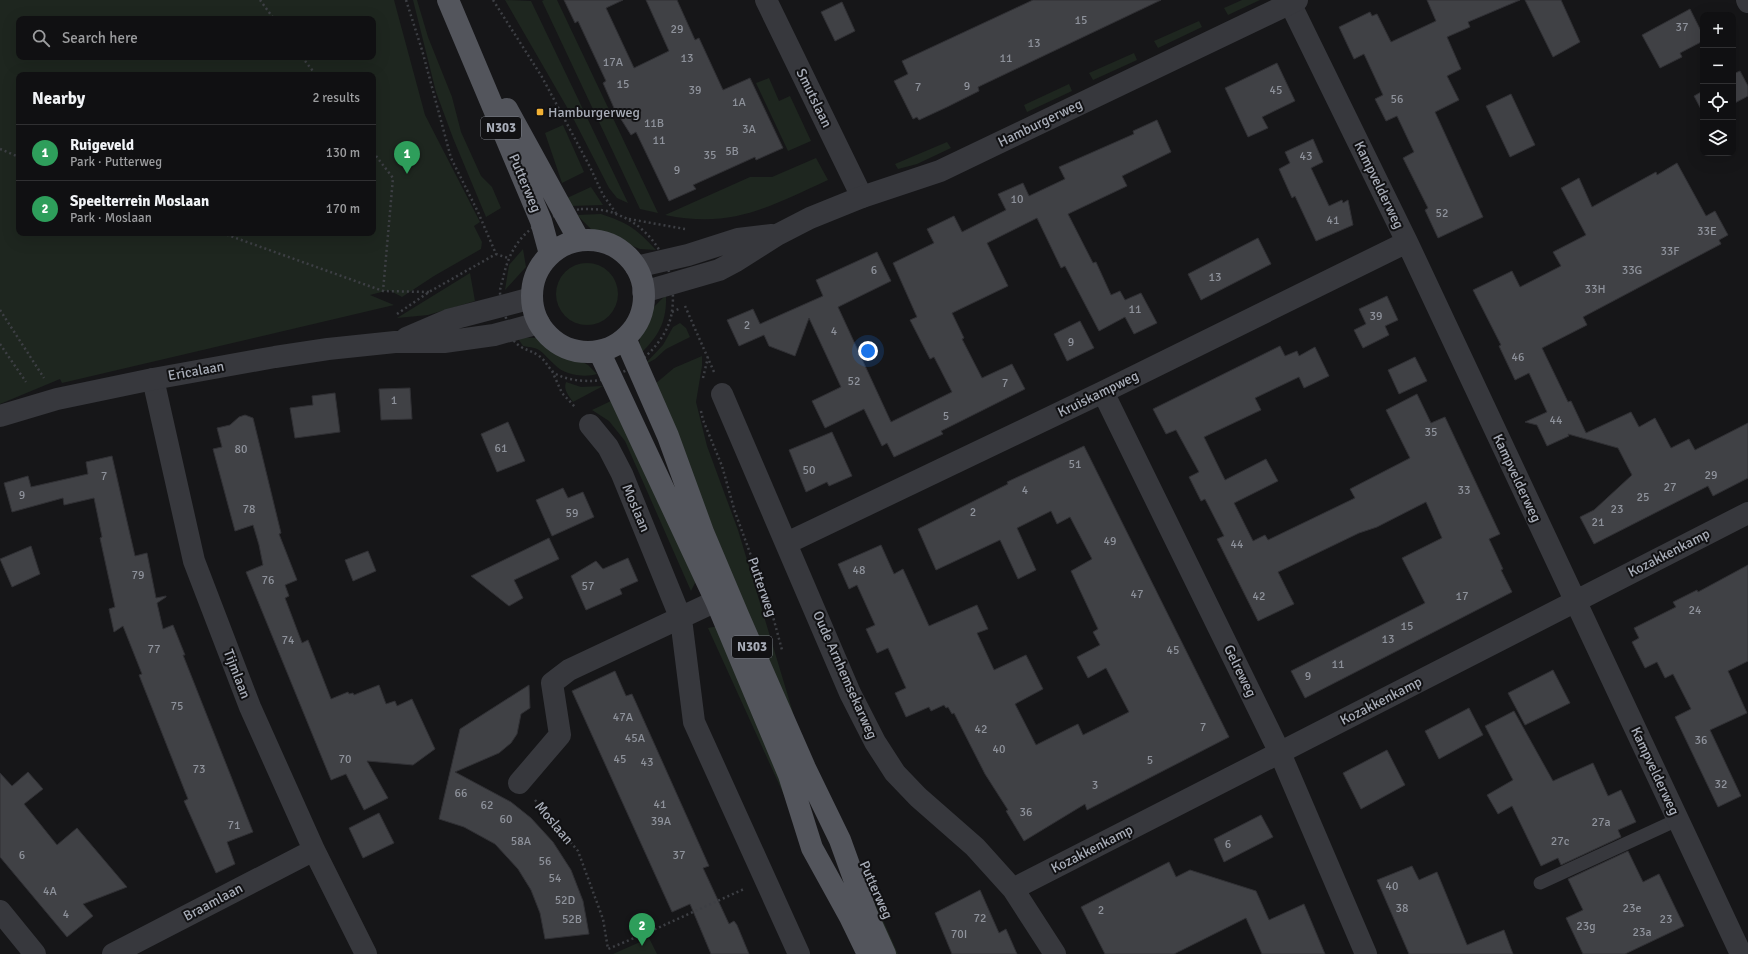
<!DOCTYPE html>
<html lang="en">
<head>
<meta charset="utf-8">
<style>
  :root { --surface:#101012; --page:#19191b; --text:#f1f3f6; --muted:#9c9d9f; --line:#303032; --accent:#b45309 }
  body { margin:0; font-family:Signika,sans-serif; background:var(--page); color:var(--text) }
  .controls { position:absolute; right:12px; top:12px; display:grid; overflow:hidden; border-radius:8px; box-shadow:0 4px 16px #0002 }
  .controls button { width:36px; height:36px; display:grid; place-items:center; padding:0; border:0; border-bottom:1px solid var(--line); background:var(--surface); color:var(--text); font:20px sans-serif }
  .you { position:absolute; left:868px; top:351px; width:14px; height:14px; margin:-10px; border:3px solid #fff; border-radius:50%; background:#1a73e8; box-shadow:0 0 0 6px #1a73e833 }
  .badge { display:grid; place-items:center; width:26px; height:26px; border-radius:50%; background:var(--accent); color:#fff; font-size:13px; font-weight:700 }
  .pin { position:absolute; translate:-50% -33px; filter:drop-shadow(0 1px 2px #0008) }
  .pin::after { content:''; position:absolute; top:21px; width:14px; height:12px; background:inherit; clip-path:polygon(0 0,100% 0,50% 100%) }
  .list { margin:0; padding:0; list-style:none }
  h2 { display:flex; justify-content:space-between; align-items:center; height:52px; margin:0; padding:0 16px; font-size:17px }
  h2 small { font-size:13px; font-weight:400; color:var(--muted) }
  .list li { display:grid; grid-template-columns:26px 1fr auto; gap:12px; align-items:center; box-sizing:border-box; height:56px; padding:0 16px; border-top:1px solid var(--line) }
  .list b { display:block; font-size:15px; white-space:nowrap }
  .list p { margin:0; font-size:13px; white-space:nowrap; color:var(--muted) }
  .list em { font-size:13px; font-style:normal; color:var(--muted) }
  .icon { flex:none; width:22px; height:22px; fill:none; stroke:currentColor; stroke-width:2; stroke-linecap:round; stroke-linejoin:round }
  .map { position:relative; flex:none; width:1748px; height:954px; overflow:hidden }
  .search { position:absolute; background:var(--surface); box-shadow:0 4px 16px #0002; left:16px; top:16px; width:360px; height:44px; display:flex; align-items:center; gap:10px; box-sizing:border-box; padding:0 14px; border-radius:8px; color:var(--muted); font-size:15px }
  .panel { position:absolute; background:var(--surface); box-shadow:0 4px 16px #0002; left:16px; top:72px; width:360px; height:164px; border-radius:8px }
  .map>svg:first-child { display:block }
  .green { fill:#1e261f; fill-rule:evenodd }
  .building { fill:#404145; stroke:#303034 }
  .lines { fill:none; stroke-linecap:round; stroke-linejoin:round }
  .path { stroke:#3d3f44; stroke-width:2.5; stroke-dasharray:2 3; stroke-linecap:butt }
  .service { stroke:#37383d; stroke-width:13 }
  .minor { stroke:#37383d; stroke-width:22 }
  .tertiary { stroke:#37383d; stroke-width:22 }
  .primary { stroke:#53555c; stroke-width:22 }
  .poi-dot { fill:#f2b134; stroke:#111113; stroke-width:1.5 }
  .labels { text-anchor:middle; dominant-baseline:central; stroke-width:4; stroke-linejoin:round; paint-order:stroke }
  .number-label { font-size:12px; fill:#8e929b }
  .shield { fill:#111113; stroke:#7b7e86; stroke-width:1 }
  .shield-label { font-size:13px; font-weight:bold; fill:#a8adb8 }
  .street-label { font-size:14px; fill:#a8adb8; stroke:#111113 }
  .poi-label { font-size:14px; fill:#a8adb8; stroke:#111113; text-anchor:start }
</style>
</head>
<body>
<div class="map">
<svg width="1748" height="954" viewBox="0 0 1748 954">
  <rect width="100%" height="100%" fill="#161618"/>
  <path class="green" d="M0,0H394L425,115L480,222L474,226L482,242L481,249L434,276L402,297L389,290L370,295L394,305L62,383L60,379L0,404ZM19,19H373V57H19ZM19,75H373V233H19Z
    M413,0H417L428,37L452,97L461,132L481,176L492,187L501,208L486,217L453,138L436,92Z
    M505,0L531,1L628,203L617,198L609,188L572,116Z
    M544,0H557L658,213L640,209L542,1Z
    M1242,0H1260L1228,15L1224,8Z
    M1199,21L1202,27L1158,48L1154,41Z
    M1134,53L1137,60L1093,80L1089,73Z
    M769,78L779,101L790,96L811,141L788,151L756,83Z
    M1069,84L1072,91L1027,112L1024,105Z
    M563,125L584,172L562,183L545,133Z
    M947,142L951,148L917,164L898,169L895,164Z
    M816,158L828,180C768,207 733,229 665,215L750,177H772Z
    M591,187L603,205L571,206L567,198Z
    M601,214C628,223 637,229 656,250L640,249L592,230L577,215Z
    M523,249L526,267L505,290L509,265Z
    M556 294a31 31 0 1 1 62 0a31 31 0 1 1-62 0Z
    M470,273L475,301L428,315L397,318Z
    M666,295C667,321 659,336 640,354C638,324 645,315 666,295Z
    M680,323L686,328L690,337L666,349L655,359L644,365L663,345L673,327Z
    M517,337L537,338L545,341L588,365L597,374C585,378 564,375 555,365C549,360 545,354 539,350C534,347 528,347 523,346Z
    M702,356V366L696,402L707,446L738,530L794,716L790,719L655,384L674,368Z
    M566,382L581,387L603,386L573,402C569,396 563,390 566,382Z
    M613,400L698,577L691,591L625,441L609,421L592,410Z
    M719,626L777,765L789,806L708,628Z
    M869,889L898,954H891Z
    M649,938L657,954H613Z"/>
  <path class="building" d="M564,0H623L606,8L634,68L669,51L646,0H677L695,40L699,38L723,90L750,78L783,148L756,160L755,157L693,185L696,189L669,201L636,132L631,135L614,108L603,83L606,81L578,21L575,23Z
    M1033,0H1161L978,87L979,91L947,107L919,120L917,117L913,119L894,81L908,74L902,61Z
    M1427,0H1520L1468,22L1470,27L1447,37L1461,69L1447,76L1459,100L1435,112L1483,217L1438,238L1425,210L1428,208L1403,158L1414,152L1397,116L1386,121L1375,99L1383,95L1364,54L1354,59L1339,27L1370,12L1372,16L1377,14L1391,42L1436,21Z
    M1525,0H1561L1580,42L1553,57Z
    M842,2L855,31L835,41L821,12Z
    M1690,9L1703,35V41L1680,53L1682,57L1660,68L1642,35Z
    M1277,63L1295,101L1262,117L1268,128L1248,137L1225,88Z
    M1740,71L1748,86V96L1733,104V74Z
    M1703,91V113L1694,96Z
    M1511,94L1535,145L1510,157L1486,106Z
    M1157,120L1171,152L1122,176L1127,186L1068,214L1093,263L1096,262L1111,295L1120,291L1125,300L1141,293L1157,323L1134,334L1125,317L1099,331L1065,266L1061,268L1037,218L987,243L1008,286L952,313L964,338L962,339L982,378L1012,364L1025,389L941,431L943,434L894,457L887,443L882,446L864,409L825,428L812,401L841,387L809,318L795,356L769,346L764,335L739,346L727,320L753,309L760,324L823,296L816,280L877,252L891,281L838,307L891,422L952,392L934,357L930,359L910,320L917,317L893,263L934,243L927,229L954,216L962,232L1006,210L998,194L1023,183L1029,196L1065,179L1059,167L1134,134L1133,131Z
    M1313,139L1323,162L1311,168L1329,206L1342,200L1343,203L1348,200L1353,225L1316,241L1295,196L1292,198L1279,169L1290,163L1285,152Z
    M1677,163L1706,216L1715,211L1728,235L1719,240L1721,244L1583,317L1587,325L1542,348L1568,402L1571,401L1586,433L1631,412L1639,427L1655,418L1671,448L1689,439L1695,450L1748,423V478L1713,496L1708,486L1594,544L1580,517L1594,510L1632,475L1618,448L1568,434L1569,436L1547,446L1537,425L1525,422L1547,412L1529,373L1515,380L1499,346L1501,345L1473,290L1512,271L1520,287L1561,266L1553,252L1586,235L1561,188L1579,178L1592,207L1656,172L1657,175Z
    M1258,238L1271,264L1201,300L1188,274Z
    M1387,296L1398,320L1385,326L1389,335L1363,348L1354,330L1366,324L1359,309Z
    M1080,321L1094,348L1067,361L1054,334Z
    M1280,346L1285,356L1297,351L1299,356L1315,347L1329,376L1304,388L1299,377L1255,398L1261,410L1204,437L1225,480L1266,459L1278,481L1234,503L1253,541L1265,535L1268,540L1355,498L1350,489L1410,458L1386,410L1417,394L1431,423L1445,417L1500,534L1489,539L1503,569L1501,570L1512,592L1305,698L1291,671L1425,603L1402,558L1442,538L1426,502L1377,527L1359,533L1278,572L1294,604L1258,621L1217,539L1224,536L1205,499L1201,501L1189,477L1199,472L1176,430L1166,434L1153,409Z
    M1415,357L1427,381L1399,394L1388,370Z
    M410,388L412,419L381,420L379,389Z
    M335,393L340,432L295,438L290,408L313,405L312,396Z
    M245,415L253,418L281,533L279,534L297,580L285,585L289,596L285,598L302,643L308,640L331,699L348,692L349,694L353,693L354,695L379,685L386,704L395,701L397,706L412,699L435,749L413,765L367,761L388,798L364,810L346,774L331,780L246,572L263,565L259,545L253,525L235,531L213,449L222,447L217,428L230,425L239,417Z
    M508,422L525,461L497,472L481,434Z
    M832,432L852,476L829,486L827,482L806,492L789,450Z
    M1084,446L1229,737L1087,810L1085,804L1024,841L1006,811L1008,810L985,774L954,713L952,714L948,707L946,708L944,705L931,711L929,707L906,717L895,693L906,688L888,648L877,653L866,629L875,625L857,585L849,589L838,564L881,545L894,574L903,569L929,626L977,605L988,629L977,633L994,670L1026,655L1043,689L1015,704L1036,745L1078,724L1083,735L1129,712L1106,668L1088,678L1077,657L1100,645L1093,632L1098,629L1071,571L1092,559L1070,517L1057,524L1051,511L1017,528L1036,570L1018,579L1000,540L936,570L918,529L1008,484L1007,482Z
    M112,456L135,556L147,553L156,598L166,596V597L157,603L163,629L173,625L185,655H183L253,832L227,842L235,864L216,873L184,801L188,799L139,675L142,674L123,626L114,632L109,609L115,607L100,538L102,537L94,498L64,505L63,498L12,512L4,483L28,476L31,487L88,474L86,462Z
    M563,488L568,498L583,492L594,517L552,536L536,500Z
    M549,538L559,559L514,580L523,598L509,606L471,576Z
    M31,546L40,574L12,587L0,559Z
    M368,551L376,571L353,581L345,560Z
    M628,558L638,581L620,589L622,594L586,610L571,576L596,561L603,569Z
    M1748,565V661L1728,671L1747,713L1710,730L1741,796L1718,807L1675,717L1691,709L1673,674L1665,678L1657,662L1645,668L1632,642L1639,638L1634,628L1676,607L1673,602L1697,590L1698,592Z
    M1553,670L1570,703L1525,725L1508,693Z
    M615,671L626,696L632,694L709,866L703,868L729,924L734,921L737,925L749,954H711L690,904L672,912L572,691Z
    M529,685L530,708L521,714L517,734L511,743L499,753L455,772L511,802L531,818L553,842L571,870L583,901L589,934L545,939L540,913L531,890L518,869L495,844L464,827L439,819L460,729Z
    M1469,708L1483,735L1439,759L1425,731Z
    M1514,711L1553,781L1593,763L1608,796L1621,790L1636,822L1618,830L1621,837L1561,865L1558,858L1541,866L1512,806L1498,814L1487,795L1513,780L1485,726Z
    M1387,750L1405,785L1361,809L1343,773Z
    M28,772L43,789L24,804L57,845L77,828L127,887L83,904L93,916L67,937L0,857V773L12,786Z
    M379,813L394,843L363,858L349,828Z
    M1261,815L1273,837L1224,862L1214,839Z
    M1628,851L1643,882L1659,874L1684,926L1625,954H1583L1566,918L1583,910L1568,879Z
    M1169,862L1176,877L1190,870L1256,891L1269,920L1304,904L1325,954H1262L1246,918L1174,954H1105L1081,907Z
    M1412,866L1419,880L1437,872L1467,945L1504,930L1513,954H1409L1377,880Z
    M980,890L999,933L1006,929L1017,954H952L935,913Z"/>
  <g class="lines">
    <path class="path" d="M260,0L274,19
      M406,0L422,50L451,158L478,212L496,254L508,258
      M493,0L542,77L590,167L603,195L616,213
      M302,57L316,75
      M0,149L19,157
      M373,152L393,178L383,291
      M581,209C593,209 605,209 616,214C655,228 678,271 672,311C669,336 646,360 625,371C614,376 603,381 591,381C579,381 559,379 551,370C547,365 544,359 539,356C530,349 523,351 514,341C508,334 507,322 505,313C503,306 500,298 500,292C500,286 503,280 504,274C514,233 541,216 581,209Z
      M629,219L685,229
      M222,233L383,291L429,292
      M685,306L714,372
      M0,310L44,378
      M672,312L681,308
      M397,314L429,292L496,254
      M0,344L26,382
      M552,371L562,393L575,407
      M703,378L708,357
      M701,411L703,420L722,466L735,512L772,613L782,650
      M535,800L578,851L603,919L608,949L651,931L744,889"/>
    <path class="service" d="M1540,883L1677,820"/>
    <path class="minor" d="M766,0L862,197
      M1747,0L1748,2
      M1290,3L1407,242L1741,954
      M153,379L194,561L250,707L314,850L366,954
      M1103,392L1280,753L1366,954
      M722,394L850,693L875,742L895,773L918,797L975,847L1013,889L1055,954
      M590,425L608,447L622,474L681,619L694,722L799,954
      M787,543L1103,392L1407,242
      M519,783L560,735L552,683L569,670L716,601
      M1013,889L1748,513
      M0,911L35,954
      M113,954L314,850"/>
    <path class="tertiary" d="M636,267L688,255L738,239L772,235
      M643,292L719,270L736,261L777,235L810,218L862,197L940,171L1297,0
      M406,338L448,320L532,298
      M0,416L57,399L153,379L275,357L328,349L395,342H444L494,335L539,323"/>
    <path class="primary" d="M448,0L541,221L550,254
      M507,109L579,240
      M532 296a56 56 0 1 1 112 0a56 56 0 1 1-112 0Z
      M625,338L668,436L703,532L738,615L805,768L840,840L866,912L885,954
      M599,351L716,601L789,775L812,848L850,917L868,954"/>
  </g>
  <rect class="poi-dot" x="536" y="108" width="8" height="8" rx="2"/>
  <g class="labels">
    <g class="number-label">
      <text x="1081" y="20">15</text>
      <text x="1682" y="27">37</text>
      <text x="677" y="29">29</text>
      <text x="1034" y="43">13</text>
      <text x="687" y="58">13</text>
      <text x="1006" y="58">11</text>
      <text x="613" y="62">17A</text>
      <text x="623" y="84">15</text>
      <text x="967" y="86">9</text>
      <text x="918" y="87">7</text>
      <text x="695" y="90">39</text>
      <text x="1276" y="90">45</text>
      <text x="1397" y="99">56</text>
      <text x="739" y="102">1A</text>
      <text x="654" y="123">11B</text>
      <text x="749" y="129">3A</text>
      <text x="659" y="140">11</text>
      <text x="732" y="151">5B</text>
      <text x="710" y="155">35</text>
      <text x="1306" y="156">43</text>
      <text x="677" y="170">9</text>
      <text x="1017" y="199">10</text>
      <text x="1442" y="213">52</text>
      <text x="1333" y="220">41</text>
      <text x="1707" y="231">33E</text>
      <text x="1670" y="251">33F</text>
      <text x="874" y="270">6</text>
      <text x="1632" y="270">33G</text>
      <text x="1215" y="277">13</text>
      <text x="1595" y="289">33H</text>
      <text x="1135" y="309">11</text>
      <text x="1376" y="316">39</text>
      <text x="747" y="325">2</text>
      <text x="834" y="331">4</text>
      <text x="1071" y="342">9</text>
      <text x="1518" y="357">46</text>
      <text x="854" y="381">52</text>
      <text x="1005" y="383">7</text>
      <text x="394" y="400">1</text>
      <text x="946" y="416">5</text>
      <text x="1556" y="420">44</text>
      <text x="1431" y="432">35</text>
      <text x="501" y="448">61</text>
      <text x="241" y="449">80</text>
      <text x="1075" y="464">51</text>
      <text x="809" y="470">50</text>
      <text x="1711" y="475">29</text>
      <text x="104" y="476">7</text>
      <text x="1670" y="487">27</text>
      <text x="1025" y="490">4</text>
      <text x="1464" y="490">33</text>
      <text x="22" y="495">9</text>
      <text x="1643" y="497">25</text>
      <text x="249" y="509">78</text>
      <text x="1617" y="509">23</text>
      <text x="973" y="512">2</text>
      <text x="572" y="513">59</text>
      <text x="1598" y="522">21</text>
      <text x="1110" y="541">49</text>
      <text x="1237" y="544">44</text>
      <text x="859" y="570">48</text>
      <text x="138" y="575">79</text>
      <text x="268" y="580">76</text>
      <text x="588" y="586">57</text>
      <text x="1137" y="594">47</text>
      <text x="1259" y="596">42</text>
      <text x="1462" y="596">17</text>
      <text x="1695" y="610">24</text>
      <text x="1407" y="626">15</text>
      <text x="1388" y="639">13</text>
      <text x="288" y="640">74</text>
      <text x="154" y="649">77</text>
      <text x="1173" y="650">45</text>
      <text x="1338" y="664">11</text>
      <text x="1308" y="676">9</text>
      <text x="177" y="706">75</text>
      <text x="623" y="717">47A</text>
      <text x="1203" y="727">7</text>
      <text x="981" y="729">42</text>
      <text x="635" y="738">45A</text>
      <text x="1701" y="740">36</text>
      <text x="999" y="749">40</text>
      <text x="345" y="759">70</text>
      <text x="620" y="759">45</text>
      <text x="1150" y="760">5</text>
      <text x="647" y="762">43</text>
      <text x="199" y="769">73</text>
      <text x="1721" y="784">32</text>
      <text x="1095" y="785">3</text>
      <text x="461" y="793">66</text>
      <text x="660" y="804">41</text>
      <text x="487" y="805">62</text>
      <text x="1026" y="812">36</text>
      <text x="506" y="819">60</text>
      <text x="661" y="821">39A</text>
      <text x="1601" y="822">27a</text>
      <text x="234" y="825">71</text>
      <text x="521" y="841">58A</text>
      <text x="1560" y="841">27c</text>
      <text x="1228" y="844">6</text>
      <text x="22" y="855">6</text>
      <text x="679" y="855">37</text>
      <text x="545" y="861">56</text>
      <text x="555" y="878">54</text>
      <text x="1392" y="886">40</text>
      <text x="50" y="891">4A</text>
      <text x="565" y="900">52D</text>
      <text x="1402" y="908">38</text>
      <text x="1632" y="908">23e</text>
      <text x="1101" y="910">2</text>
      <text x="66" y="914">4</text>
      <text x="980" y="918">72</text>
      <text x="572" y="919">52B</text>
      <text x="1666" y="919">23</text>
      <text x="1586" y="926">23g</text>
      <text x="1642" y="932">23a</text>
      <text x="959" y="934">70I</text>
    </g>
    <g class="shield">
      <rect x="481" y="117" width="40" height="22" rx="3"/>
      <rect x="732" y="636" width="40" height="22" rx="3"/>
    </g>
    <g class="shield-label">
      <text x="501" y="128">N303</text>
      <text x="752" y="647">N303</text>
    </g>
    <g class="street-label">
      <text transform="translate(814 98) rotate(64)">Smutslaan</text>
      <text transform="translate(1040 123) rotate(-26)">Hamburgerweg</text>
      <text transform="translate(525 183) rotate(67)">Putterweg</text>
      <text transform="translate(1379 185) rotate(64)">Kampvelderweg</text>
      <text transform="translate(196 371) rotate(-10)">Ericalaan</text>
      <text transform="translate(1098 394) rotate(-26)">Kruiskampweg</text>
      <text transform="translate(1517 478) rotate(65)">Kampvelderweg</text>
      <text transform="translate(636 508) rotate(67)">Moslaan</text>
      <text transform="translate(1669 553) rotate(-27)">Kozakkenkamp</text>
      <text transform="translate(762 587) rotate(71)">Putterweg</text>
      <text transform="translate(1240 671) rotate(64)">Gelreweg</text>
      <text transform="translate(237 674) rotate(69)">Tijmlaan</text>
      <text transform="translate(845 675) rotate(66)">Oude Arnhemsekarweg</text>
      <text transform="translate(1381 701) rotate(-27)">Kozakkenkamp</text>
      <text transform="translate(1655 771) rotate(65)">Kampvelderweg</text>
      <text transform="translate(554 823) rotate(50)">Moslaan</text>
      <text transform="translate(1092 849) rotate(-27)">Kozakkenkamp</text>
      <text transform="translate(876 890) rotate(66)">Putterweg</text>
      <text transform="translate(213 902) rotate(-28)">Braamlaan</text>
    </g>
    <g class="poi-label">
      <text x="548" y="112">Hamburgerweg</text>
    </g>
  </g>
</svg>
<div class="controls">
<button>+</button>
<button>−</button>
<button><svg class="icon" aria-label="locate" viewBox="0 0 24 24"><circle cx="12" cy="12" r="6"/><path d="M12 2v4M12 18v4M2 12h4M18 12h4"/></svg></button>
<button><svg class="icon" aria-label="layers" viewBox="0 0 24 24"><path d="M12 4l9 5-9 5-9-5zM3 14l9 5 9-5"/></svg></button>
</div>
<div class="you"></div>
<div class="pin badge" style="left:407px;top:174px;background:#2e9e5b">1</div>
<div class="pin badge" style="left:642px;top:946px;background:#2e9e5b">2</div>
<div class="search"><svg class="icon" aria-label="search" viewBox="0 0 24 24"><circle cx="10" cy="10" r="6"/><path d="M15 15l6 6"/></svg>Search here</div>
<section class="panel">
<h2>Nearby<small>2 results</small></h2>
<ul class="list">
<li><span class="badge" style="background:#2e9e5b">1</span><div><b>Ruigeveld</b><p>Park · Putterweg</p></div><em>130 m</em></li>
<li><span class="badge" style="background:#2e9e5b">2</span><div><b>Speelterrein Moslaan</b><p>Park · Moslaan</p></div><em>170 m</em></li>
</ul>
</section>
</div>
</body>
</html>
